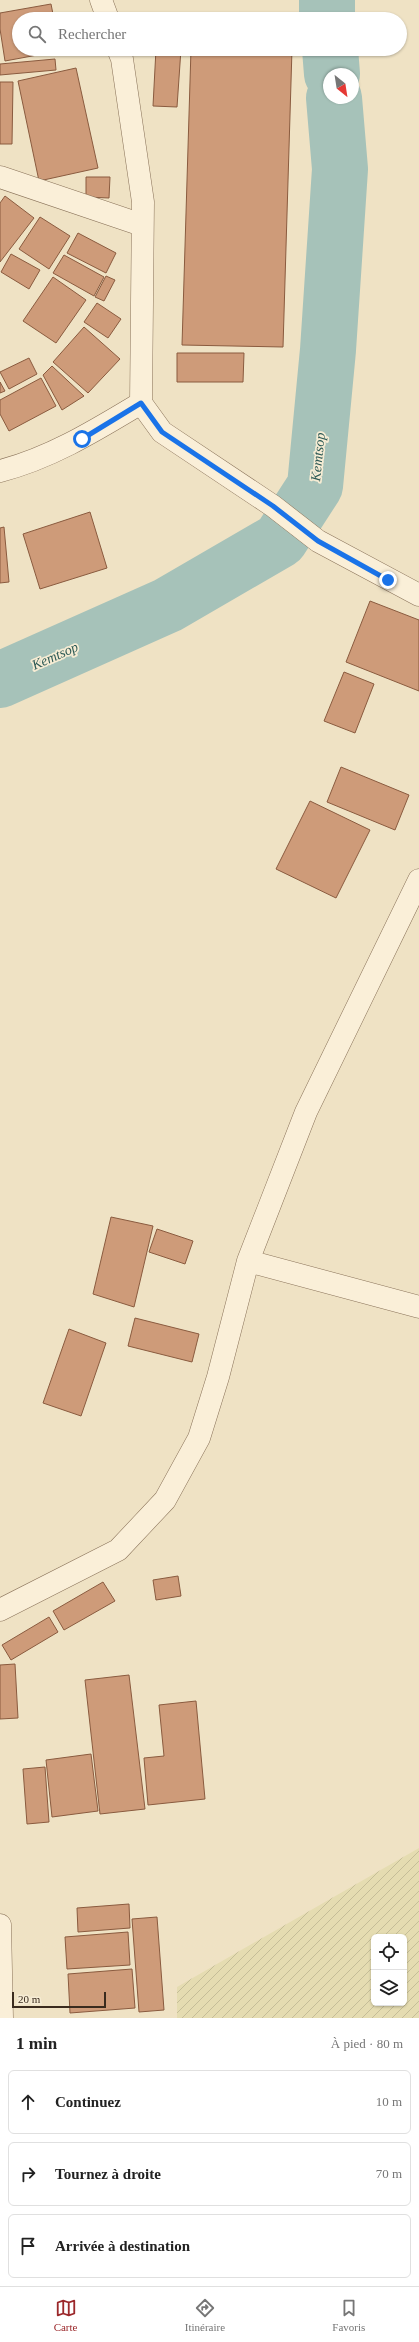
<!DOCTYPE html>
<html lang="fr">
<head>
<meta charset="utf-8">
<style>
  :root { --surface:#fff; --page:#f6f6f6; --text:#222; --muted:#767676; --line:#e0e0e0; --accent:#9b282b }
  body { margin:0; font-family:Georgia,serif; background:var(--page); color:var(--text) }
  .controls { position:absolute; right:12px; bottom:12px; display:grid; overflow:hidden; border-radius:6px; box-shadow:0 1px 3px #0004 }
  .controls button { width:36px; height:36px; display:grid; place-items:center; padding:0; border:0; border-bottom:1px solid var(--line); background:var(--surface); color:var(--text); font:20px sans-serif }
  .compass { position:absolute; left:323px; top:68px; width:36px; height:36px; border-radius:50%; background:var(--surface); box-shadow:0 1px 3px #0004; rotate:150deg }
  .scale { position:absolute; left:12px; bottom:10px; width:94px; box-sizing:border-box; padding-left:4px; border:2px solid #3a2b1e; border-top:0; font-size:11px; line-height:14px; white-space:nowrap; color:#3a2b1e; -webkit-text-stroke:3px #f6ecd4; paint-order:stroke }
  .stop { position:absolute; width:12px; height:12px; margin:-9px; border:3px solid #1a73e8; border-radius:50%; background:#fff }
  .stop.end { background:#1a73e8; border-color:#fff; box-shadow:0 1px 4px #0008 }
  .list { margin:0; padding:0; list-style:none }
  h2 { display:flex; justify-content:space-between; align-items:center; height:52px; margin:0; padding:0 16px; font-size:17px }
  h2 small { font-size:13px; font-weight:400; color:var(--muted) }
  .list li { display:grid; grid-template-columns:26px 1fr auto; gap:12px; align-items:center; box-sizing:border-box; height:64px; margin:0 8px 8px; padding:0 8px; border:1px solid var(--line); border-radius:6px }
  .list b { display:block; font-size:15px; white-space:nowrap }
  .list em { font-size:13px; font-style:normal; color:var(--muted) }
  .icon { flex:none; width:22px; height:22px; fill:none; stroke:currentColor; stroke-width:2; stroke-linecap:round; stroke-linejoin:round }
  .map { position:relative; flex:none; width:419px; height:2018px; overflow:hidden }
  .search { position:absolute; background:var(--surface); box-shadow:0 1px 3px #0004; left:12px; right:12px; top:12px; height:44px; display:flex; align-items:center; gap:10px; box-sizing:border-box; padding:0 14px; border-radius:22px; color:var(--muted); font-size:15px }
  .sheet { height:268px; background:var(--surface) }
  nav { display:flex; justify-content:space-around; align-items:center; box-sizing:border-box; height:56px; border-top:1px solid var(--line); background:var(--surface); font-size:11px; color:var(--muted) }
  nav a { display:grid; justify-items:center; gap:2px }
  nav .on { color:var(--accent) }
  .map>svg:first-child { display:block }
  .farmland { fill:url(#farmland-furrows); fill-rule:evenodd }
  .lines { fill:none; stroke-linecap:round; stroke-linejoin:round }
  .river { stroke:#a6c2b9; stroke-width:56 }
  .building { fill:#ce9b79; stroke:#8a5b3f }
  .minor-casing { stroke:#8a735a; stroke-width:23 }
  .minor { stroke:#faefd8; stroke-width:22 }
  .route { stroke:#1a73e8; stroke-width:5 }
  .labels { text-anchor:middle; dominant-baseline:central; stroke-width:3.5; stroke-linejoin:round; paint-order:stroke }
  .water-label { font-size:14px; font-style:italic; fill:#2d5a56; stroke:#f6ecd4 }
</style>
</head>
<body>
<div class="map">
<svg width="419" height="2018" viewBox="0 0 419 2018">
  <defs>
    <pattern id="farmland-furrows" width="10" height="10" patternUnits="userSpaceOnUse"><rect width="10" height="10" fill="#e5dcb1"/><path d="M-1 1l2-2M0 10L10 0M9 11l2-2" fill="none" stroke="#c5bd98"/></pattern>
  </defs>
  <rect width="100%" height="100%" fill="#efe2c4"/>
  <path class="farmland" d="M419,1848V2018H177V1987ZM374,1937H404V2003H374Z"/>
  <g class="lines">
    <path class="river" d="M327,0V19
      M330,49L332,74
      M0,680L168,605L280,540L315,486L328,350L340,169L334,98"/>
  </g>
  <path class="building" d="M51,4L54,19H19V49H59V51L5,61L0,29V13Z
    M156,49H181L177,107L153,106Z
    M191,49H292L283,347L182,345Z
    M55,59L56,70L0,75V64Z
    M76,68L98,168L39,181L18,81Z
    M0,82H13L12,144H0Z
    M86,177H110L109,198L86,197Z
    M5,196L34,218L0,262V203Z
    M40,217L70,236L49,269L19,249Z
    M78,233L116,253L106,273L67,253Z
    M11,254L40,270L29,289L1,272Z
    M64,255L104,277L94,296L53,273Z
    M106,276L115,280L104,301L95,297Z
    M53,277L86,300L56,343L23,321Z
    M97,303L121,319L108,338L84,322Z
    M84,327L120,359L88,393L53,362Z
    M177,353H244L243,382H177Z
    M29,358L37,374L9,389L0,372Z
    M52,366L84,396L62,410L43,375Z
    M41,378L56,406L9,431L0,414V400Z
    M0,382L5,391L0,393Z
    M90,512L107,568L40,589L23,534Z
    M4,527L9,582L0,583V528Z
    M370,601L419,620V691L346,662Z
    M344,672L374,684L355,733L324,721Z
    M341,767L409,795L395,830L327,802Z
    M310,801L370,830L336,898L276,869Z
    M111,1217L153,1226L134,1307L93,1294Z
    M157,1229L193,1241L185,1264L149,1252Z
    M135,1318L199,1334L192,1362L128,1346Z
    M69,1329L106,1343L81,1416L43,1403Z
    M178,1576L181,1596L156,1600L153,1580Z
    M103,1582L115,1601L64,1630L53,1611Z
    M49,1617L58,1632L11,1660L2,1645Z
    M15,1664L18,1718L0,1719V1665Z
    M129,1675L145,1809L100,1814L85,1680Z
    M196,1701L205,1799L148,1805L144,1758L164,1756L159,1705Z
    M91,1754L98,1811L52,1817L46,1760Z
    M45,1767L49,1822L27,1824L23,1769Z
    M129,1904L130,1928L78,1932L77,1908Z
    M157,1917L164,2010L139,2012L132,1919Z
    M128,1932L130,1965L67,1969L65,1937Z
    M132,1969L135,2008L70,2013L68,1974Z"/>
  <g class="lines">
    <g class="minor-casing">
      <path id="minor" d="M101,0L108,19
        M118,49L122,59L143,202L141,403L162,432L273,506L318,541L419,595
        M0,177L142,225
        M0,471C51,458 96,430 141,403
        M248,1261L419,1307
        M0,1610L118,1550L165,1500L199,1438L218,1377L248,1261L306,1112L419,880
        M0,1925L2,2018"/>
    </g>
    <use href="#minor" class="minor"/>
  </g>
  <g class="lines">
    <path class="route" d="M82,439L141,403L162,432L273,506L318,541L388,580"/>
  </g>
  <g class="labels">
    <g class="water-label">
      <text transform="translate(318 457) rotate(-84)">Kemtsop</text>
      <text transform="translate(55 656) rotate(-24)">Kemtsop</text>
    </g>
  </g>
</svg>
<div class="controls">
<button><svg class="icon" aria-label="locate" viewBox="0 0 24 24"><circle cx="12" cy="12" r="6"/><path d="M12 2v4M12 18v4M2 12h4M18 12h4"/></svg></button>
<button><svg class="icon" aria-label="layers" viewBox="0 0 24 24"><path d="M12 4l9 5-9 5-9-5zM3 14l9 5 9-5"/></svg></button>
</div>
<svg class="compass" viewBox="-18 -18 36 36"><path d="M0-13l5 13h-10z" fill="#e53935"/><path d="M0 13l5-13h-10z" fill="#767676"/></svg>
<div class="scale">20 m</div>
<div class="stop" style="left:82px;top:439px"></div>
<div class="stop end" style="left:388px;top:580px"></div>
<div class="search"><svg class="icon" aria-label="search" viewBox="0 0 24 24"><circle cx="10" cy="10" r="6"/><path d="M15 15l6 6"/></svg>Rechercher</div>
</div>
<section class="sheet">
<h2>1 min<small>À pied · 80 m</small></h2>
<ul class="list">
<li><svg class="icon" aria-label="ahead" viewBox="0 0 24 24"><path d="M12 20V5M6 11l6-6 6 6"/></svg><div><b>Continuez</b></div><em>10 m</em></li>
<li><svg class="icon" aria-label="right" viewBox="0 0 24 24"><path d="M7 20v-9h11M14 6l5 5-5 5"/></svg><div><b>Tournez à droite</b></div><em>70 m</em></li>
<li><svg class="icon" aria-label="arrive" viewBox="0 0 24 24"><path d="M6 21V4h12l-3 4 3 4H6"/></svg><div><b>Arrivée à destination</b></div></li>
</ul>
</section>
<nav>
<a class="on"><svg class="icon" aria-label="map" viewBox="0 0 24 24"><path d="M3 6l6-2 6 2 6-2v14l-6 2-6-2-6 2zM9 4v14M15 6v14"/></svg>Carte</a>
<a><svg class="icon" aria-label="directions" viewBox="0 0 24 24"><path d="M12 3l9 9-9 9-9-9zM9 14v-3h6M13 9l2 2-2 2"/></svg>Itinéraire</a>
<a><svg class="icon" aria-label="saved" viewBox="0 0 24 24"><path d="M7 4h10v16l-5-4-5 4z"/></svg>Favoris</a>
</nav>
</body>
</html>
